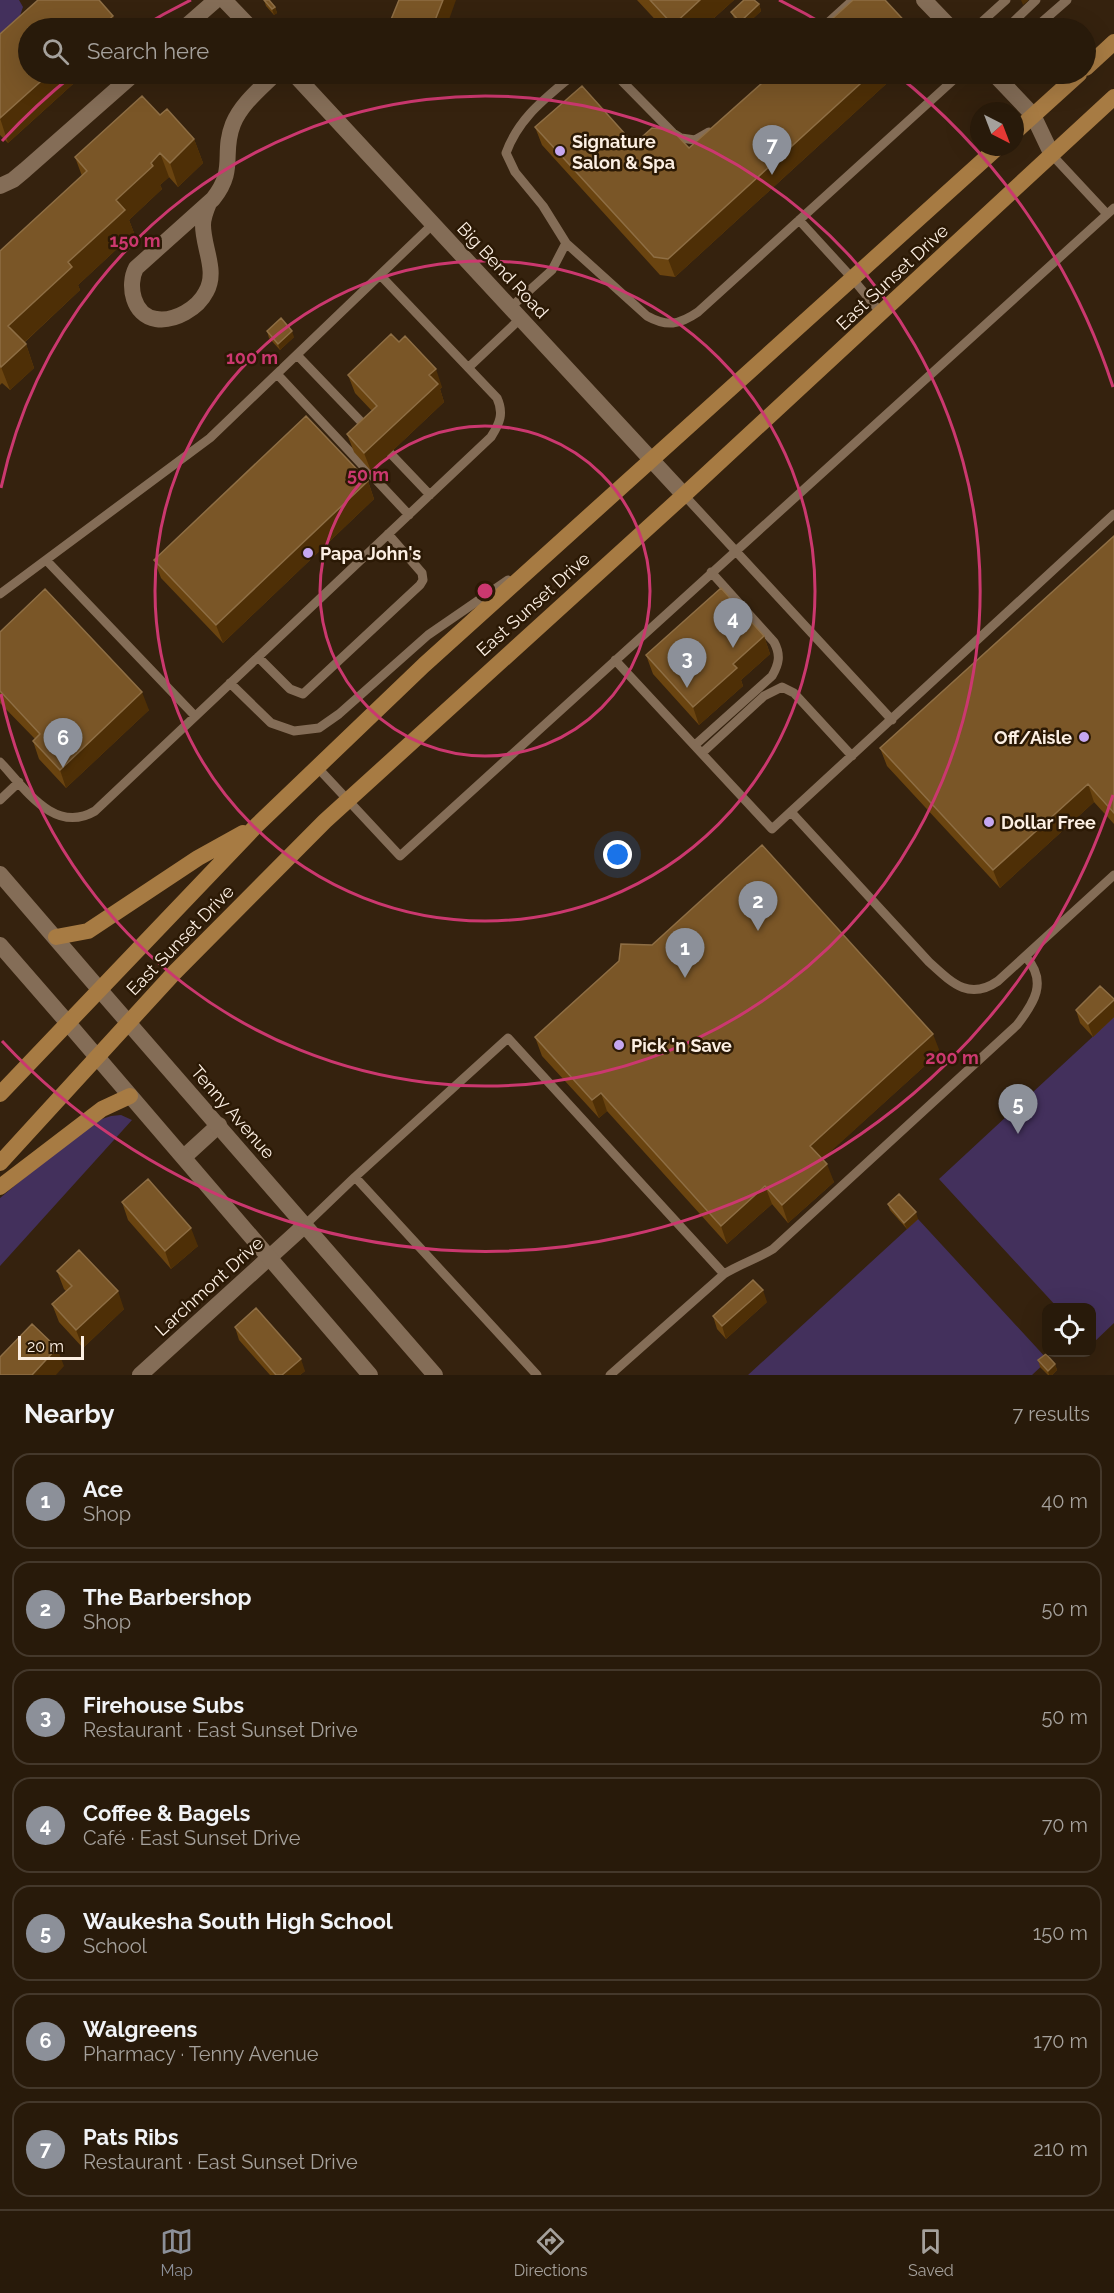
<!DOCTYPE html>
<html lang="en">
<head>
<meta charset="utf-8">
<style>
  :root { --surface:#281a0a; --page:#342718; --text:#f1f3f6; --muted:#a5a19c; --line:#44382b; --accent:#8c9099 }
  body { margin:0; font-family:Raleway,sans-serif; background:var(--page); color:var(--text) }
  .controls { position:absolute; right:18px; bottom:18px; display:grid; overflow:hidden; border-radius:12px; box-shadow:0 6px 24px #0002 }
  .controls button { width:54px; height:54px; display:grid; place-items:center; padding:0; border:0; border-bottom:2px solid var(--line); background:var(--surface); color:var(--text); font:30px sans-serif }
  .compass { position:absolute; left:970px; top:102px; width:54px; height:54px; border-radius:50%; background:var(--surface); box-shadow:0 6px 24px #0002; rotate:138deg }
  .scale { position:absolute; left:18px; bottom:15px; width:66px; box-sizing:border-box; padding-left:6px; border:3px solid #fcefe3; border-top:0; font-size:16px; line-height:21px; white-space:nowrap; color:#fcefe3; -webkit-text-stroke:4px #2b1905; paint-order:stroke }
  .you { position:absolute; left:618px; top:855px; width:21px; height:21px; margin:-15px; border:4px solid #fff; border-radius:50%; background:#1a73e8; box-shadow:0 0 0 9px #1a73e833 }
  .badge { display:grid; place-items:center; width:39px; height:39px; border-radius:50%; background:var(--accent); color:#fff; font-size:20px; font-weight:700 }
  .pin { position:absolute; translate:-50% -50px; filter:drop-shadow(0 2px 3px #0008) }
  .pin::after { content:''; position:absolute; top:32px; width:21px; height:18px; background:inherit; clip-path:polygon(0 0,100% 0,50% 100%) }
  .list { margin:0; padding:0; list-style:none }
  h2 { display:flex; justify-content:space-between; align-items:center; height:78px; margin:0; padding:0 24px; font-size:26px }
  h2 small { font-size:20px; font-weight:400; color:var(--muted) }
  .list li { display:grid; grid-template-columns:39px 1fr auto; gap:18px; align-items:center; box-sizing:border-box; height:96px; margin:0 12px 12px; padding:0 12px; border:2px solid var(--line); border-radius:18px }
  .list b { display:block; font-size:22px; white-space:nowrap }
  .list p { margin:0; font-size:20px; white-space:nowrap; color:var(--muted) }
  .list em { font-size:20px; font-style:normal; color:var(--muted) }
  .icon { flex:none; width:33px; height:33px; fill:none; stroke:currentColor; stroke-width:2; stroke-linecap:round; stroke-linejoin:round }
  .map { position:relative; flex:none; width:1114px; height:1375px; overflow:hidden }
  .search { position:absolute; background:var(--surface); box-shadow:0 6px 24px #0002; left:18px; right:18px; top:18px; height:66px; display:flex; align-items:center; gap:15px; box-sizing:border-box; padding:0 21px; border-radius:33px; color:var(--muted); font-size:22px }
  .sheet { height:834px; background:var(--surface) }
  nav { display:flex; justify-content:space-around; align-items:center; box-sizing:border-box; height:84px; border-top:2px solid var(--line); background:var(--surface); font-size:16px; color:var(--muted) }
  nav a { display:grid; justify-items:center; gap:3px }
  nav .on { color:var(--accent) }
  .map>svg:first-child { display:block }
  .green { fill:#43305c }
  .lines { fill:none; stroke-linecap:round; stroke-linejoin:round }
  .service { stroke:#846d57; stroke-width:9 }
  .minor { stroke:#846d57; stroke-width:16 }
  .tertiary { stroke:#846d57; stroke-width:16 }
  .secondary { stroke:#a77b43; stroke-width:16 }
  .wall { fill:#6a4410 }
  .shaded-wall { fill:#4e2f06 }
  .building { fill:#7a5627; stroke:#8e6e44; stroke-width:1.5 }
  .ring { fill:none; stroke:#cb386f; stroke-width:3 }
  .poi-dot { fill:#c5a7f1; stroke:#2b1905; stroke-width:2 }
  .labels { text-anchor:middle; dominant-baseline:central; stroke-width:5; stroke-linejoin:round; paint-order:stroke }
  .poi-label { font-size:18px; font-weight:bold; fill:#fcefe3; stroke:#2b1905; text-anchor:start }
  .street-label { font-size:18px; fill:#fcefe3; stroke:#2b1905 }
  .centre { fill:#cb386f; stroke:#2b1905; stroke-width:3 }
  .ring-label { font-size:18px; text-anchor:middle; font-weight:bold; fill:#cb386f; stroke:#2b1905; stroke-width:5; stroke-linejoin:round; paint-order:stroke }
</style>
</head>
<body>
<div class="map">
<svg width="1114" height="1375" viewBox="0 0 1114 1375">
  <rect width="100%" height="100%" fill="#35220e"/>
  <path class="green" d="M0,0H19L23,7L15,30L0,48Z
    M1114,1017V1323L1092,1344V1308L1057,1307L939,1179Z
    M121,1115L132,1120L0,1266V1198L36,1168L99,1120L111,1116Z
    M918,1219L1048,1360L1032,1375H748Z"/>
  <g class="lines">
    <path class="service" d="M822,28L853,0
      M975,28L1006,0
      M1007,28L1036,0
      M1035,28L1067,0
      M615,74L673,133L681,138L695,140L709,132
      M1052,155L1107,214
      M799,220L852,278L881,313
      M566,243L647,316C667,327 679,325 698,312L960,74
      M511,307L552,270L566,243L543,206L515,172L506,153C519,117 546,98 574,74
      M298,356L369,430
      M469,367L521,318
      M278,375L409,515
      M390,453L430,495
      M684,495L892,720
      M46,560L195,716
      M0,594L210,438L433,224
      M258,657L290,689L303,694L420,585L423,580L422,573L388,534
      M615,660L772,829L1114,514
      M230,683L271,723L294,731L319,728L339,714L428,635L508,580
      M695,745L772,676C779,664 781,655 774,642L711,572
      M702,753L764,696L782,687L794,693L852,756
      M0,762C25,788 54,835 95,811L491,437C500,423 504,413 497,398L381,276
      M317,767L400,856L1114,208
      M0,800L19,782
      M791,812L929,962C952,983 969,1001 998,981L1114,875
      M305,1225L355,1177
      M537,1375L355,1177L508,1038L724,1274
      M610,1375L724,1274C740,1264 757,1259 773,1249L1017,1025C1034,1003 1048,982 1026,957"/>
    <path class="minor" d="M224,0L251,28
      M924,0L951,28
      M184,28L216,0
      M294,74L684,495
      M994,74L1033,115L1052,155
      M0,186L13,180L25,170L134,74
      M209,203C206,210 203,217 203,225C203,248 218,271 206,292C198,308 175,322 156,319C133,316 127,285 136,268L213,199C237,169 221,154 233,124C241,104 261,88 275,74
      M0,874L99,989
      M0,945L67,1022
      M184,1157L219,1125
      M140,1375L305,1225"/>
    <path class="tertiary" d="M99,989L435,1375
      M67,1022L370,1375"/>
    <path class="secondary" d="M1086,68L1114,42
      M1015,132L1079,74
      M56,937L88,931L198,858L243,833
      M0,1094L257,825L424,665L998,147
      M0,1163L174,973L325,821L684,495L1114,97
      M0,1187L102,1109L130,1096"/>
  </g>
  <path class="wall" d="M264,0L275,7L277,13L274,15L266,6Z
    M637,0H734L703,28H663Z
    M759,4L761,11L743,28L734,18L731,12Z
    M390,22L446,28H392Z
    M0,34L28,74H84L8,143L0,135Z
    M772,74H897L675,277L660,275L542,145L535,127L634,144L689,148Z
    M160,115L194,139L203,163L178,187L169,177L160,185L162,189L129,220L134,233L78,285L80,290L24,343L26,344L34,368L10,390L2,383L0,385V251L82,176L75,157Z
    M267,331L294,337L280,350L269,338Z
    M348,375L442,387L440,389L444,402L371,471L354,452L347,434L372,411L355,393Z
    M368,481L374,499L223,643L161,578L154,560Z
    M1114,536V824L1094,802L1000,888L887,766L880,748Z
    M0,632L149,710L66,788L39,759L33,741L35,739L0,703Z
    M764,636L770,654L741,680L743,686L699,725L653,674L646,655Z
    M1114,999V1017L1093,1037L1080,1023L1076,1010Z
    M535,1037L940,1052L822,1159L834,1182L788,1223L772,1204L727,1244L607,1111L599,1118L542,1056Z
    M122,1202L198,1246L171,1269L128,1220Z
    M888,1204L918,1219L907,1229L890,1210Z
    M57,1271L124,1309L83,1348L59,1322L52,1304L66,1291L64,1289Z
    M767,1302L726,1339L717,1329L713,1316Z
    M235,1327L305,1371L300,1375H270L239,1340Z
    M1038,1360L1055,1364L1057,1370L1052,1375H1048L1040,1367Z"/>
  <path class="shaded-wall" d="M443,0H456L446,28H432Z
    M700,0H734L703,28H674L673,25Z
    M1021,0H1028V1L1023,5Z
    M759,4L761,11L743,28L740,22Z
    M275,7L277,13L274,15L272,9Z
    M113,16L118,28H99Z
    M49,74H84L8,143L0,118Z
    M871,74H897L675,277L668,259Z
    M194,139L203,163L178,187L170,163Z
    M160,153L169,177L160,185L162,189L129,220L134,233L78,285L80,290L17,349L8,326L68,262L116,200Z
    M292,331L294,337L280,350L278,344Z
    M26,344L34,368L10,390L1,367Z
    M436,369L442,387L440,389L444,402L371,471L364,453L429,375Z
    M368,481L374,499L223,643L216,625Z
    M764,636L770,654L741,680L743,686L699,725L693,707L733,664Z
    M142,692L149,710L66,788L60,770Z
    M1088,784L1094,802L1000,888L993,870Z
    M1114,1000V1017L1093,1037L1088,1024Z
    M933,1034L940,1052L817,1164L810,1146Z
    M601,1093L607,1111L599,1118L592,1100Z
    M827,1164L834,1182L788,1223L782,1205Z
    M765,1186L772,1204L727,1244L721,1226Z
    M916,1212L918,1219L907,1229L904,1223Z
    M191,1228L198,1246L171,1269L165,1251Z
    M763,1290L767,1302L726,1339L722,1326Z
    M118,1291L124,1309L83,1348L76,1330Z
    M57,1348L64,1366L56,1375H32Z
    M301,1359L305,1371L300,1375H282Z
    M1055,1364L1057,1370L1052,1375H1049L1048,1371Z"/>
  <path class="building" d="M38,0H99L113,16L99,28H28V74H49L0,118V34Z
    M264,0H269L275,7L272,9Z
    M399,0H443L432,28H406L390,22Z
    M650,0H700L673,25Z
    M744,0H754L759,4L740,22L731,12Z
    M853,0H885L911,28H822Z
    M772,74H871L668,259L654,257L535,127L582,86L634,144L652,128L672,130L689,148Z
    M142,96L160,115L167,109L194,139L170,163L160,153L151,163L153,166L116,200L125,210L68,262L72,267L8,326L26,344L1,367L0,365V251L87,171L75,157Z
    M281,318L292,331L278,344L267,331Z
    M391,334L399,342L405,336L436,369L429,375L438,384L364,453L347,434L377,406L348,375Z
    M306,416L368,481L216,625L154,560Z
    M1114,536V813L1088,784L993,870L880,748Z
    M721,588L764,636L733,664L737,668L693,707L646,655Z
    M45,589L142,692L60,770L33,741L40,734L0,691V632Z
    M762,845L933,1034L810,1146L827,1164L782,1205L765,1186L721,1226L601,1093L592,1100L535,1037L619,961L621,944L652,945Z
    M1100,986L1114,999V1000L1088,1024L1076,1010Z
    M148,1179L191,1228L165,1251L122,1202Z
    M899,1194L916,1212L904,1223L888,1204Z
    M79,1250L118,1291L76,1330L52,1304L72,1286L57,1271Z
    M753,1280L763,1290L722,1326L713,1316Z
    M256,1308L301,1359L282,1375H276L235,1327Z
    M32,1324L57,1348L32,1375H0V1357Z
    M1046,1354L1055,1364L1048,1371L1038,1360Z"/>
  <g class="ring">
    <circle cx="485" cy="591" r="165"/>
    <circle cx="485" cy="591" r="330"/>
    <path d="M1 488A495 495 0 1 1 1 694"/>
    <path d="M1113 795A660 660 0 0 1 2 1041M2 141A660 660 0 0 1 74 74M140 28A660 660 0 0 1 191 0M779 0A660 660 0 0 1 830 28M896 74A660 660 0 0 1 1113 387"/>
  </g>
  <g class="poi-dot">
    <circle cx="560" cy="151" r="6"/>
    <circle cx="308" cy="553" r="6"/>
    <circle cx="1084" cy="737" r="6"/>
    <circle cx="989" cy="822" r="6"/>
    <circle cx="619" cy="1045" r="6"/>
  </g>
  <g class="labels">
    <g class="poi-label">
      <text x="572" y="141">Signature<tspan x="572" dy="21">Salon &amp; Spa</tspan></text>
      <text x="320" y="553">Papa John's</text>
      <text x="1072" y="737" text-anchor="end">Off/Aisle</text>
      <text x="1001" y="822">Dollar Free</text>
      <text x="631" y="1045">Pick 'n Save</text>
    </g>
    <g class="street-label">
      <text transform="translate(503 270) rotate(47)">Big Bend Road</text>
      <text transform="translate(892 277) rotate(-43)">East Sunset Drive</text>
      <text transform="translate(533 604) rotate(-42)">East Sunset Drive</text>
      <text transform="translate(180 940) rotate(-46)">East Sunset Drive</text>
      <text transform="translate(233 1112) rotate(49)">Tenny Avenue</text>
      <text transform="translate(209 1286) rotate(-42)">Larchmont Drive</text>
    </g>
  </g>
  <circle cx="485" cy="591" r="9" class="centre"/>
  <g class="ring-label">
    <text x="135" y="247">150 m</text>
    <text x="252" y="364">100 m</text>
    <text x="368" y="481">50 m</text>
    <text x="952" y="1064">200 m</text>
  </g>
</svg>
<div class="controls">
<button><svg class="icon" aria-label="locate" viewBox="0 0 24 24"><circle cx="12" cy="12" r="6"/><path d="M12 2v4M12 18v4M2 12h4M18 12h4"/></svg></button>
</div>
<svg class="compass" viewBox="-18 -18 36 36"><path d="M0-13l5 13h-10z" fill="#e53935"/><path d="M0 13l5-13h-10z" fill="#a5a19c"/></svg>
<div class="scale">20 m</div>
<div class="you"></div>
<div class="pin badge" style="left:685px;top:978px">1</div>
<div class="pin badge" style="left:758px;top:931px">2</div>
<div class="pin badge" style="left:687px;top:688px">3</div>
<div class="pin badge" style="left:733px;top:648px">4</div>
<div class="pin badge" style="left:1018px;top:1134px">5</div>
<div class="pin badge" style="left:63px;top:768px">6</div>
<div class="pin badge" style="left:772px;top:175px">7</div>
<div class="search"><svg class="icon" aria-label="search" viewBox="0 0 24 24"><circle cx="10" cy="10" r="6"/><path d="M15 15l6 6"/></svg>Search here</div>
</div>
<section class="sheet">
<h2>Nearby<small>7 results</small></h2>
<ul class="list">
<li><span class="badge">1</span><div><b>Ace</b><p>Shop</p></div><em>40 m</em></li>
<li><span class="badge">2</span><div><b>The Barbershop</b><p>Shop</p></div><em>50 m</em></li>
<li><span class="badge">3</span><div><b>Firehouse Subs</b><p>Restaurant · East Sunset Drive</p></div><em>50 m</em></li>
<li><span class="badge">4</span><div><b>Coffee &amp; Bagels</b><p>Café · East Sunset Drive</p></div><em>70 m</em></li>
<li><span class="badge">5</span><div><b>Waukesha South High School</b><p>School</p></div><em>150 m</em></li>
<li><span class="badge">6</span><div><b>Walgreens</b><p>Pharmacy · Tenny Avenue</p></div><em>170 m</em></li>
<li><span class="badge">7</span><div><b>Pats Ribs</b><p>Restaurant · East Sunset Drive</p></div><em>210 m</em></li>
</ul>
</section>
<nav>
<a class="on"><svg class="icon" aria-label="map" viewBox="0 0 24 24"><path d="M3 6l6-2 6 2 6-2v14l-6 2-6-2-6 2zM9 4v14M15 6v14"/></svg>Map</a>
<a><svg class="icon" aria-label="directions" viewBox="0 0 24 24"><path d="M12 3l9 9-9 9-9-9zM9 14v-3h6M13 9l2 2-2 2"/></svg>Directions</a>
<a><svg class="icon" aria-label="saved" viewBox="0 0 24 24"><path d="M7 4h10v16l-5-4-5 4z"/></svg>Saved</a>
</nav>
</body>
</html>
